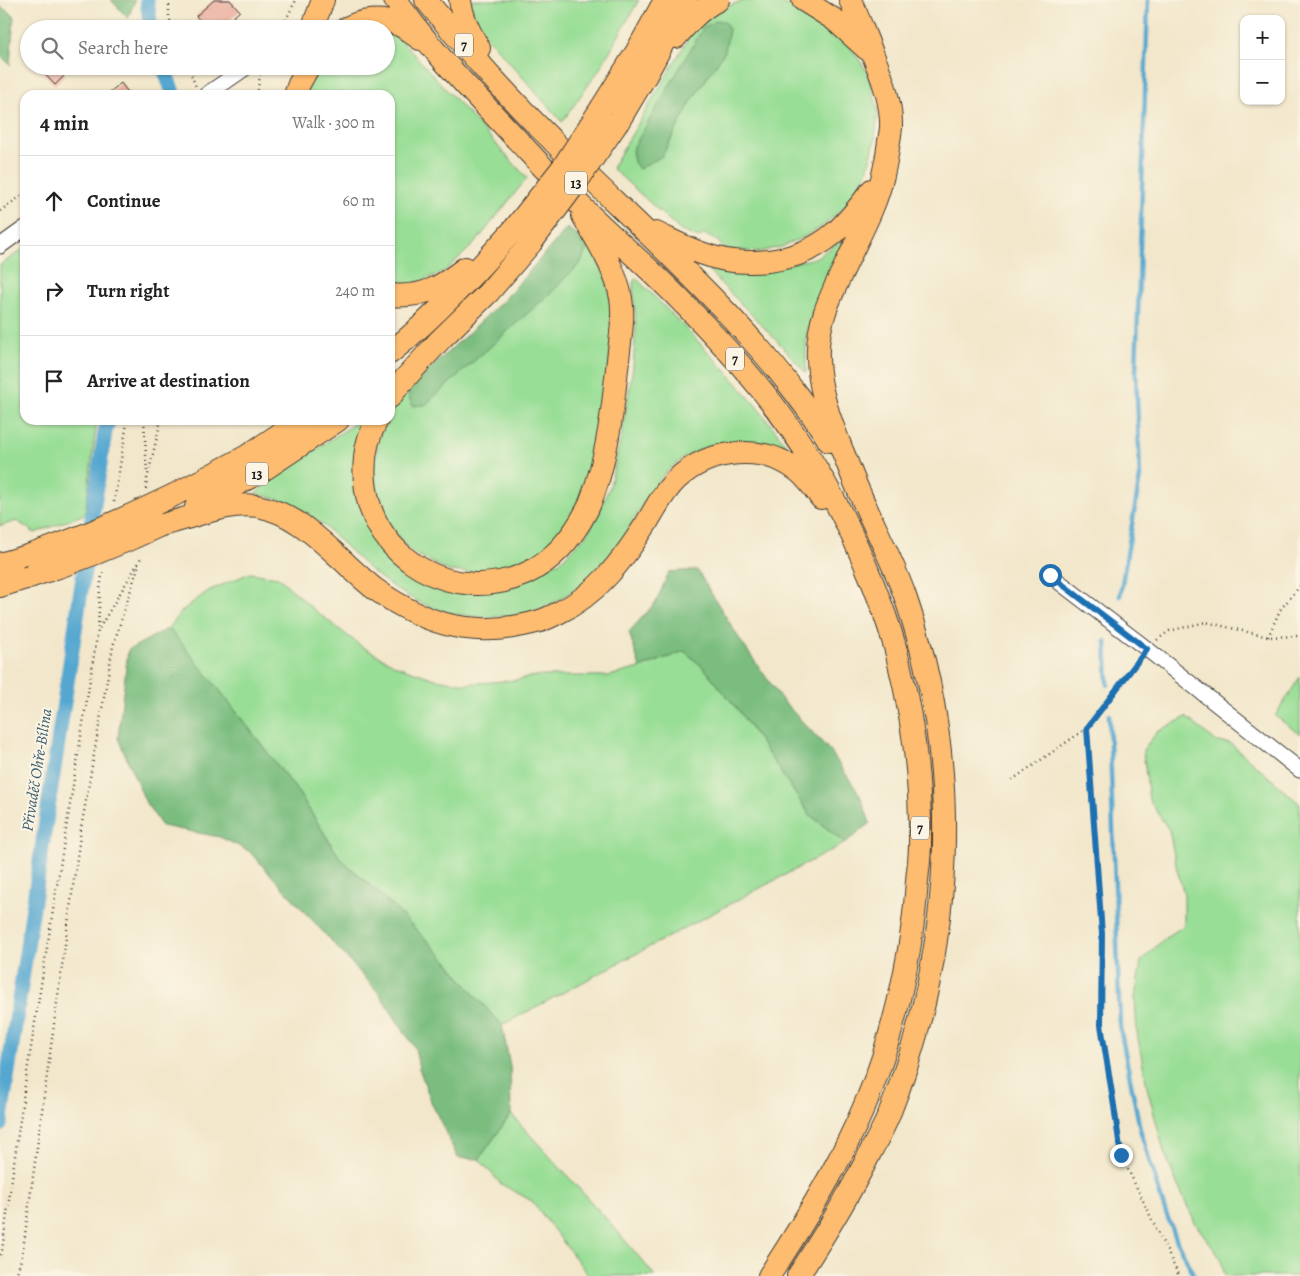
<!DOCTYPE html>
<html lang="en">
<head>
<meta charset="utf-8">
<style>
  :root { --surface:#fff; --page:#f6f6f6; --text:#222; --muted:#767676; --line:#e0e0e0 }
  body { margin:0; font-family:Alegreya,serif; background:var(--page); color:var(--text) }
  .controls { position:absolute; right:15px; top:15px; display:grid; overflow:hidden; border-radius:10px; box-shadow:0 1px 4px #0004 }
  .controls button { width:45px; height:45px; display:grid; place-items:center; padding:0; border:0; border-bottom:1px solid var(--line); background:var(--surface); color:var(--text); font:25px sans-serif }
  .stop { position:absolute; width:15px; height:15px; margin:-11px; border:4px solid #1f6fb2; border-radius:50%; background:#fff }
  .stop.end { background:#1f6fb2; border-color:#fff; box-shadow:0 1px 5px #0008 }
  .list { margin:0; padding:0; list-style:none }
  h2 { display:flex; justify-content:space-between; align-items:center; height:65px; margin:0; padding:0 20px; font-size:21px }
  h2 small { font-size:16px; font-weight:400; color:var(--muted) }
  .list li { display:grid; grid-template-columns:32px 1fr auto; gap:15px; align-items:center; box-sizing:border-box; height:90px; padding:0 20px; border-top:1px solid var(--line) }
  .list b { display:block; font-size:19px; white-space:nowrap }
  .list em { font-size:16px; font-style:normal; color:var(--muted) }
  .icon { flex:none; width:28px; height:28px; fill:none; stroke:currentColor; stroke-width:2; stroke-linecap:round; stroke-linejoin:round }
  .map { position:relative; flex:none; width:1300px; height:1276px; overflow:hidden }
  .search { position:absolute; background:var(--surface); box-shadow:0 1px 4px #0004; left:20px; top:20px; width:375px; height:55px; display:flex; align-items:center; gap:12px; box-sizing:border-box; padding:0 18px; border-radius:28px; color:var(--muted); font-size:19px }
  .panel { position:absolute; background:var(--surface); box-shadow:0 1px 4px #0004; left:20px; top:90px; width:375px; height:335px; border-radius:15px }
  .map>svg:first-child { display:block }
  .green { fill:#99de96; stroke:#5a7d59; fill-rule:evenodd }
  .forest { fill:#7abd7f; stroke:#4b6c4e }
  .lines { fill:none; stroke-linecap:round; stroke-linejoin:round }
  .stream { stroke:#55a7d0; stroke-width:4.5 }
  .canal { stroke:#55a7d0; stroke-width:15 }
  .building { fill:#eaaa9b }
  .minor-casing { stroke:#3c3a36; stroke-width:17 }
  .highway-casing { stroke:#3c3a36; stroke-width:24 }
  .path { stroke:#3c3a36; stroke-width:2.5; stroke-dasharray:1 4; stroke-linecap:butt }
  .minor { stroke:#fff; stroke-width:15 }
  .highway { stroke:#fdbc70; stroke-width:22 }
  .highway-bridge-casing { stroke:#3c3a36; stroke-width:24; stroke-linecap:butt }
  .highway-bridge { stroke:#fdbc70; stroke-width:22 }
  .route { stroke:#1f6fb2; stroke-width:6 }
  .labels { text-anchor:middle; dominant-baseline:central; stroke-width:4; stroke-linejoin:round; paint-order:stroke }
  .shield { fill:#fcf5e5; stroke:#5f5d58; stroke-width:1 }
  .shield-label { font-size:14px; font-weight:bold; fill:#1c1c1c }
  .water-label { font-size:16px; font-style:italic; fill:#365b6d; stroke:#fcf5e5 }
</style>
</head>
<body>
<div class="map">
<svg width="1300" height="1276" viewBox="0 0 1300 1276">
  <rect width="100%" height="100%" fill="#fcf5e5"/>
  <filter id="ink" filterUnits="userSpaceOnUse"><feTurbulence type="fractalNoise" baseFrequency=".02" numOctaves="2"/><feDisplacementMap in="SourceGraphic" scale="10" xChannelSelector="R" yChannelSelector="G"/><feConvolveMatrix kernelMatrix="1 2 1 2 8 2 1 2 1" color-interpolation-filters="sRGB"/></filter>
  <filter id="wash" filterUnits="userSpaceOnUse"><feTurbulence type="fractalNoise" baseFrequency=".0096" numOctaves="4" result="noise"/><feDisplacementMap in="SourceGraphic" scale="20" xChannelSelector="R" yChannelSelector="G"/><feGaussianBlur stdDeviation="1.12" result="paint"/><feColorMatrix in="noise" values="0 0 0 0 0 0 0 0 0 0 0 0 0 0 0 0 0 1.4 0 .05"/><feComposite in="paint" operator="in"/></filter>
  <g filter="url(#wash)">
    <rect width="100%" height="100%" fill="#f2e7cb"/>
    <path class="green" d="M471,0H639L599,70L562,122L480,29L474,17Z
      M747,0H767L777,2L800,9L830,27L851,48L868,73L878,110L875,140L867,172L851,201L823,226L802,238L781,247L758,252L724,249L718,241L704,234L699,238L681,231L612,168L695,27L724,7ZM725,51L692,100L662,156L639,168Z
      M386,32H390L400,39L527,178L476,242L445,271L415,284L390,285V95H305L321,66H386Z
      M846,238L814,309L806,337V373L783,347L707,269L753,272L815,258Z
      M589,244L606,278L614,319L601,428L580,505L567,527L535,559L493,574L449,571L410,551L383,516L373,474L380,431L387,420H390C390,408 400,399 407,390L568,275L580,264Z
      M25,248V420H97L85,514L35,533L17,521L0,526V265Z
      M636,278C691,334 747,388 791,452C755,437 720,436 686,457C677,463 667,470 660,479C639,507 625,541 601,567C576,593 542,614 506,616C456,620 422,609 382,579C353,558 331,526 299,508C285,501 271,497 256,494L266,483L360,420H367L355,475L428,582L559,563L587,534L596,519L610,486L622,433L633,367L636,326L633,283Z
      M250,573L278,577L313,609L361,646L397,666L435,679L466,684L517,680L535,676H609L640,668L684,651L704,668L739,711L810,815L845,843L502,1025L477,998L447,961L396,909L340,858L298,792L221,692L180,647L169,628L183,610L208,591Z
      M1300,677V734L1275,716Z
      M1186,717L1217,742L1230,743L1300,804V1276H1225L1221,1259L1195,1223L1178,1186L1164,1152L1147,1087L1137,1033L1135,998L1141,961L1165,938L1184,926V894L1177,870L1169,830L1149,800L1143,750L1157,732Z
      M511,1114L612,1225L655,1276H589L532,1201L501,1184L479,1159Z"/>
    <path class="forest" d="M111,0H135L128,18Z
      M0,6L14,16L10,65L0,55Z
      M717,20L725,22L729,30L725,51L692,100L662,156L639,169L634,162L632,150L703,28Z
      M567,228L589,244L580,264L568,275L556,288L425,405L412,406L407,390L505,299Z
      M697,570L742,643L782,700L831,752L860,795L870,823L845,843L810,815L739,711L704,668L684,651L640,668L629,632L656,602L669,572Z
      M169,628L221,692L298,792L340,858L396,909L447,961L477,998L502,1025L510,1066L511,1114L479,1159L458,1158L432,1104L419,1068L415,1048L378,992L249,851L220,837L162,826L146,803L118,738L128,650Z"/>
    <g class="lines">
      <path class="stream" d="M1120,596L1140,477L1136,373L1148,0
        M1106,641L1108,685
        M1109,715L1120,1027L1140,1129L1164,1208L1179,1246L1195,1276"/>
      <path class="canal" d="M147,0L151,29
        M163,66L174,95
        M0,1125L105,432L109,420"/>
    </g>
    <g id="blocks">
      <path class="building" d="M214,0H230L240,11L232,18L233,19L222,29L221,27L219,29H207L196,16Z
        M37,66H57L65,75L55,85Z
        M121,83L130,95H106Z"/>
    </g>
  </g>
  <g filter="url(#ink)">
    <use href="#blocks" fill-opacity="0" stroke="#3c3a36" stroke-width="1"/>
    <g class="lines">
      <g class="minor-casing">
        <path id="minor" d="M206,95L248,66
          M0,246L25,228
          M1050,575L1147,649L1300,770"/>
      </g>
      <g class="highway-casing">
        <path id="highway" d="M395,0C408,16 419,32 432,47C456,76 483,103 508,130C529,152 549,174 570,195C598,224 629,250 657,277C695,314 731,352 764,393C809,449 845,514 872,581C882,606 892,632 898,659C913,719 921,782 920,844C920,857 918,869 917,881C913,942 901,1000 883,1057C857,1136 814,1207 769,1276
          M426,0C466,49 508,97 553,141C580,169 609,196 637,223C693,278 750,332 797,395C808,410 820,425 829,441
          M460,0C462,18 470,33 479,48
          M803,0L835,20L867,49
          M312,29L323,0
          M345,29C361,19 382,18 399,25C407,29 413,34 420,39
          M676,37C689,22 700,9 718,0
          M295,95L299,84L309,66
          M602,107L637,51L665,0
          M618,122L646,75L686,0
          M656,233C671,240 686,248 701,253C742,269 797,264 832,235C847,223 860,206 872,190
          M390,295C423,298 441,287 465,268
          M390,353C436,316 476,272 515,228
          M390,397L400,384L440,340L488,293L531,243
          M377,420C366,439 363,461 365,482C372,560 455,605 525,574C553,561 573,537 587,510C590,504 592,498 594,492C604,464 609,434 613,404C615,386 617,368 619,351C621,333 624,316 621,298C616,269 597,241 583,216
          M174,495L247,456L301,420
          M196,507L263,470L338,420
          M161,525C189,519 228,501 257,506C291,512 315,535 340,558C351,568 363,580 375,589C428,627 477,639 540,621C546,619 552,616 558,613C598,594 622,561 646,524C655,509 664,491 677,479C709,449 763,443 798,471C807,478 814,488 821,498
          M0,564L31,555
          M0,586L26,578
          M798,1276C824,1236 849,1196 870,1153C876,1141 883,1129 888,1117C954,953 964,767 906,599C894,563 875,529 860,494C853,479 848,464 842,450C830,420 819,391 818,359C816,323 832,293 847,262C860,234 876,206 883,175C885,166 887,157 888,148C889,142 890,135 891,128C892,101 881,75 871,50C864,33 858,16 850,0"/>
      </g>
      <path class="path" d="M169,0V17L173,29
        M281,29L296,0
        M188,66L196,87
        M257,95L260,75
        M0,211L25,193
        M144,420L147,473
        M146,489L147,479L161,420
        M114,502L127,423L129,420
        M98,628L100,589L103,569
        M1268,637L1280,610L1300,586
        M1157,640L1169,631L1206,622L1268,637L1300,636
        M1087,728L1102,934L1101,1025L1115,1106L1121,1155L1179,1276
        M1012,780L1087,728L1138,661
        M0,1255L2,1250L24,1091L98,630L140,560L141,555
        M16,1276L22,1256L81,829L113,646L139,564"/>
      <use href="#minor" class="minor"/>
      <use href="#highway" class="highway"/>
      <g class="highway-bridge-casing">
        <path id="highway-bridge" d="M515,228L563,167L602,107
          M531,243L578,180L618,122
          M31,555C80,538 127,518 174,495
          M26,578C73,563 117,546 161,525"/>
      </g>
      <use href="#highway-bridge" class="highway-bridge"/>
    </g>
  </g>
  <g class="lines" filter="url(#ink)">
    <path class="route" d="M1050,575L1147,649L1087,728L1102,934L1101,1025L1114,1106L1121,1155"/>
  </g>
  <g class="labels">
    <g class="shield">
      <rect x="455" y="33.5" width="18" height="23" rx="4"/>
      <rect x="565" y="171.5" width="22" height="23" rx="4"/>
      <rect x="726" y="347.5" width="18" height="23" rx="4"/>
      <rect x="246" y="462.5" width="22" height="23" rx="4"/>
      <rect x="911" y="816.5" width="18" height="23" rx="4"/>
    </g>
    <g class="shield-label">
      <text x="464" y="45">7</text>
      <text x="576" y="183">13</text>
      <text x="735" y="359">7</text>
      <text x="257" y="474">13</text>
      <text x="920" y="828">7</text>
    </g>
    <g class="water-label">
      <text transform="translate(37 770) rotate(-81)">Přivaděč Ohře-Bílina</text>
    </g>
  </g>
</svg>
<div class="controls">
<button>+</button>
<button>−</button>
</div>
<div class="stop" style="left:1050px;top:575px"></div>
<div class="stop end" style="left:1121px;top:1155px"></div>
<div class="search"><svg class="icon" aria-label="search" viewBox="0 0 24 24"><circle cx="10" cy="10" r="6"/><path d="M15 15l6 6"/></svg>Search here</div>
<section class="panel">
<h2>4 min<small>Walk · 300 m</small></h2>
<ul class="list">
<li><svg class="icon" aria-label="ahead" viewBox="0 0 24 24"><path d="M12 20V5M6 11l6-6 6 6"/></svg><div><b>Continue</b></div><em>60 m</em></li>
<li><svg class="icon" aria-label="right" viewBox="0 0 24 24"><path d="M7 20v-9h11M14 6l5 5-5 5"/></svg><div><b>Turn right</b></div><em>240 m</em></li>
<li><svg class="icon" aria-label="arrive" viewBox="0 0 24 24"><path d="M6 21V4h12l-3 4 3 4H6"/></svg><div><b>Arrive at destination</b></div></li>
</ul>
</section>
</div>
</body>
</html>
